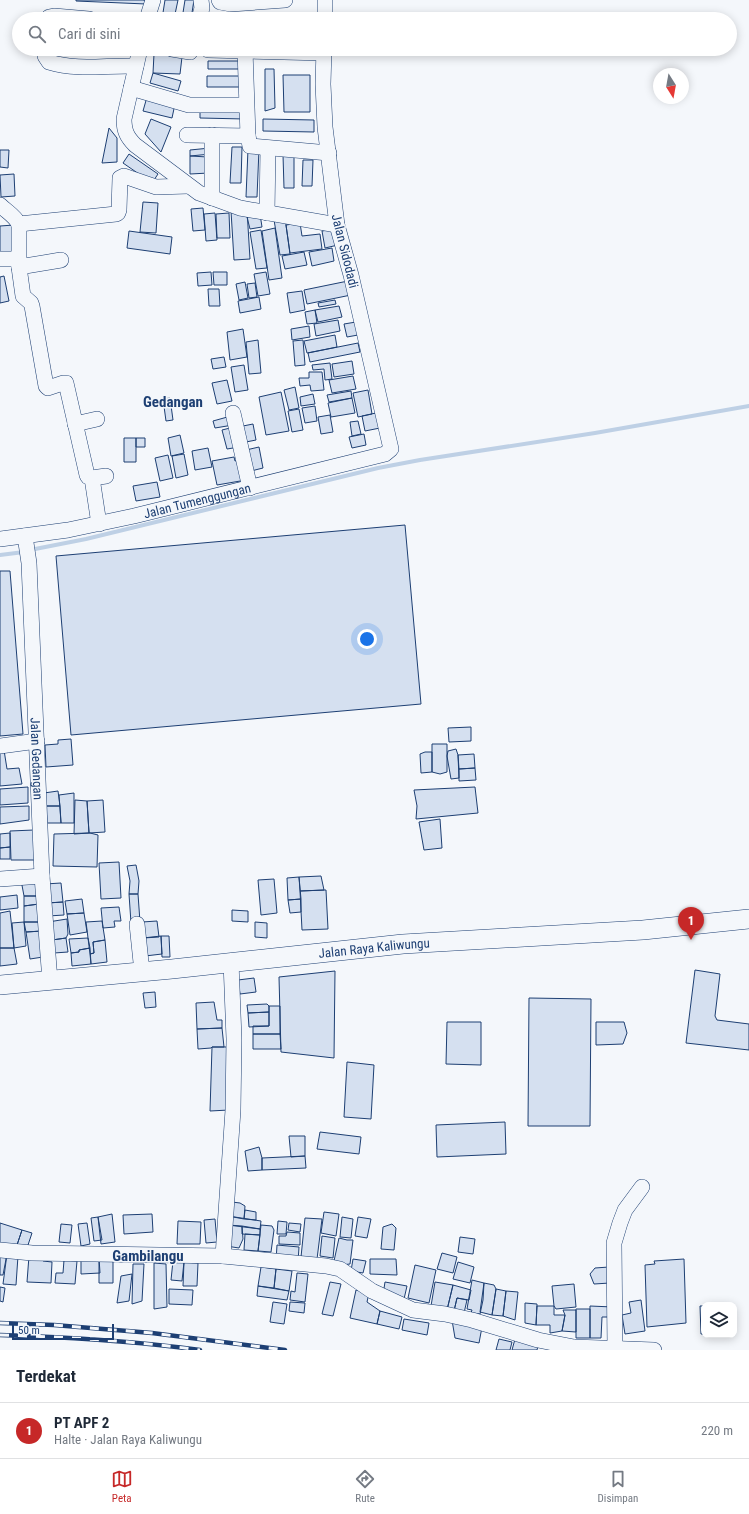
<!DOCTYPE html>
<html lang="id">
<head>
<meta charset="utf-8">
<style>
  :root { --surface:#fff; --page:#f6f6f7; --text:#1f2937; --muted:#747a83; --line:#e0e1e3; --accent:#c62828 }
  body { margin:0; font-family:"Roboto Condensed",sans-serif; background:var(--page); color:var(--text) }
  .controls { position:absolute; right:12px; bottom:12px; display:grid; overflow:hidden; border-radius:8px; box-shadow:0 2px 10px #0003 }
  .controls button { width:36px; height:36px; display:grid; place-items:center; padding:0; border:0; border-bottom:1px solid var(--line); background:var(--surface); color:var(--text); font:20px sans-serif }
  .compass { position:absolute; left:653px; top:68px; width:36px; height:36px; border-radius:50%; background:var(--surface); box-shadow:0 2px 10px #0003; rotate:169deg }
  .scale { position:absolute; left:12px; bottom:10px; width:102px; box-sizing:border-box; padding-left:4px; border:2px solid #1d3f73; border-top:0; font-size:11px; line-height:14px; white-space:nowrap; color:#1d3f73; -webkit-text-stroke:3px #f4f7fb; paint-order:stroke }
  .you { position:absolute; left:367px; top:639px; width:14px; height:14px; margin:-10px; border:3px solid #fff; border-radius:50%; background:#1a73e8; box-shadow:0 0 0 6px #1a73e833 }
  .badge { display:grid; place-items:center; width:26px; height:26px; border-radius:50%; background:var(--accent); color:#fff; font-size:13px; font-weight:700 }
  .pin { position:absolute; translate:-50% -33px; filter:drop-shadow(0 1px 2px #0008) }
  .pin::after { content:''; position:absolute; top:21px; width:14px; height:12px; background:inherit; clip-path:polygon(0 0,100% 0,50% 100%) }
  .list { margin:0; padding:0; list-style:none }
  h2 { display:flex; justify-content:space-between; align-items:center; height:52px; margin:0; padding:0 16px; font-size:17px }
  h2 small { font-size:13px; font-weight:400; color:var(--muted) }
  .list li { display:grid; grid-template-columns:26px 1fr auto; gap:12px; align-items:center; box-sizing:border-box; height:56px; padding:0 16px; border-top:1px solid var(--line) }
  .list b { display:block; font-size:15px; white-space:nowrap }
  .list p { margin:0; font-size:13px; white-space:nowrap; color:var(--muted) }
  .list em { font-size:13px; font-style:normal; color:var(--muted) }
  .icon { flex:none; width:22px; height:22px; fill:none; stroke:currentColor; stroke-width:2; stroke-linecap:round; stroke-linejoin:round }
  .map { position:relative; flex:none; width:749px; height:1350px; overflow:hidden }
  .search { position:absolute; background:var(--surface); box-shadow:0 2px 10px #0003; left:12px; right:12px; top:12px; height:44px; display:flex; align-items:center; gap:10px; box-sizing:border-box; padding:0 14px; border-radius:22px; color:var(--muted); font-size:15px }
  .sheet { height:108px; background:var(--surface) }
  nav { display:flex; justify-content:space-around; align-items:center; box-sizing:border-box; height:56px; border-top:1px solid var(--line); background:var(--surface); font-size:11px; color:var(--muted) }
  nav a { display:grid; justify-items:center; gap:2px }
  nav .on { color:var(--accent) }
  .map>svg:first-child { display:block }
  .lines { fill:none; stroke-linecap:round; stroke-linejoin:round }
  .stream { stroke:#bed0e5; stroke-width:4 }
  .building { fill:#d5e0f0; stroke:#1d3f73 }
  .minor-casing { stroke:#1d3f73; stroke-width:16 }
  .major-casing { stroke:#1d3f73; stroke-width:20 }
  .minor { stroke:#f4f7fb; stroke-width:15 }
  .major { stroke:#f4f7fb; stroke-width:19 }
  .rail-casing { stroke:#1d3f73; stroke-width:4.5 }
  .rail { stroke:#f4f7fb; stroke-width:3; stroke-dasharray:9; stroke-linecap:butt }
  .labels { text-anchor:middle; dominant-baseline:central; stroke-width:3; stroke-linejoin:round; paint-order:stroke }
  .street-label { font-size:13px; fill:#1d3f73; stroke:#f4f7fb }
  .quarter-label { font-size:15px; font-weight:bold; fill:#1d3f73; stroke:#f4f7fb }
</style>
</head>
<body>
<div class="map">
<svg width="749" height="1350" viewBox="0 0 749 1350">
  <rect width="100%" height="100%" fill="#f4f7fb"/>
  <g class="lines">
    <path class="stream" d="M30,550L86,539L378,468L420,460L595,433L749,406
      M0,555L24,552"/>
  </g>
  <path class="building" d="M76,0H144L146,4L76,1Z
    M165,0H178L174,19H162Z
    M185,0H194L191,19H182Z
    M82,49H127V50Z
    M154,54L182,57L180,74L153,73Z
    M208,61H244V69H208Z
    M265,69H274L275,108L265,111Z
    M153,73L181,81L178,91L150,83Z
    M283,75H310V112H284Z
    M207,76H243V87H207Z
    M147,97L175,104L172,118L143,111Z
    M200,108L246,109L245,119L200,118Z
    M151,119L171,127L161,152L145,134Z
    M263,119L314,120V132L263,131Z
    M109,128L117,138V162L102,163Z
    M232,147H242L241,183H230Z
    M210,148L211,154L190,156V150Z
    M248,149H259L257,197H246Z
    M0,150H9L8,168L0,167Z
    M129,154L158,174L152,183L123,163Z
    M283,155H294V188H284Z
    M190,156L208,157L209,173L190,174Z
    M303,160H313L312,186H302Z
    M14,174L15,196L1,197L0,175Z
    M143,202L158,203L156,233L140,232Z
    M203,208L205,230L193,231L191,209Z
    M247,210L250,259L234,260L231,211Z
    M215,213L217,240L206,241L204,214Z
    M229,213L230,238H217L216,214Z
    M260,214L262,227L250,229L247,217Z
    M285,218L290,254L280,255L274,220Z
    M300,223L302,236L320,234L322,249L290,253L286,225Z
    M14,225V253H0V226Z
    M275,228L282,278L269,280L262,231Z
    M335,229L338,245L325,248L322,231Z
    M261,230L267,268L256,269L250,232Z
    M129,231L172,237L170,254L127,248Z
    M332,248L334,261L312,266L309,252Z
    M304,252L307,265L285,269L282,256Z
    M211,272L212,285L198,286L197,273Z
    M213,272H227V285H214Z
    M266,272L270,294L258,296L254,274Z
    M4,276L9,301L0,303V277Z
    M348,281L351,295L307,304L304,290Z
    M245,282L248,298L239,300L236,284Z
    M255,283L257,297L249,298L247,284Z
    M208,289H219L220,306H209Z
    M302,291L305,310L290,313L287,293Z
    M259,297L261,309L240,313L238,301Z
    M335,300L336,304L319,307L318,303Z
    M339,306L342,317L318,322L315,310Z
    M315,310L317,323L307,324L305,312Z
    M338,320L340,331L316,336L314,324Z
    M356,322L358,335L347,337L344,324Z
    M309,326L310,337L292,340L291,329Z
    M243,329L247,357L230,360L227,332Z
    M335,335L337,347L307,353L304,341Z
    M258,340L261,373L249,374L246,342Z
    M303,340L305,365L295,366L293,341Z
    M358,343L360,352L310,362L308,353Z
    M224,357L226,367L213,369L211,359Z
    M352,361L354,374L334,377L332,364Z
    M330,363L332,379L325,380L324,369L313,370L312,365Z
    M244,365L248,390L235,392L231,367Z
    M309,372H322L324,390L311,391L310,385L300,386L299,378H309Z
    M353,376L356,389L332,393L329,380Z
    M227,380L232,401L217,404L212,383Z
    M295,387L299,408L289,410L284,390Z
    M368,390L372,414L358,417L353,393Z
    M351,391L352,398L329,402L327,395Z
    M281,392L289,431L266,435L259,397Z
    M313,394L315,404L301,406L300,397Z
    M170,398L173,420L166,421L163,399Z
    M352,398L355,413L331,417L328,403Z
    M315,406L317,421L305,423L302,408Z
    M299,409L303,430L292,432L288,411Z
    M376,413L380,428L365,431L362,416Z
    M330,415L333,432L321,434L318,417Z
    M231,416L233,425L215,428L213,421Z
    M358,421L361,434L352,436L350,422Z
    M253,424L256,440L241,443L238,427Z
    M234,427L239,447L227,449L222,430Z
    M364,434L366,445L352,448L349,437Z
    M180,435L184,453L171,456L168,438Z
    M124,438H136V462H124Z
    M136,438H145V447H136Z
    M259,447L263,468L251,471L246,450Z
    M208,448L212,467L195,470L192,451Z
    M184,454L188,475L176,478L172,456Z
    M168,455L173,478L160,481L155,458Z
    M234,457L235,461L242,459L246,480L217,485L212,461Z
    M157,482L160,497L136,501L133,486Z
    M405,525L421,704L71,735L56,556Z
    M0,571H10L23,734L0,736Z
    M471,727V741L449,742L448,728Z
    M71,739L73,765L46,767L45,745L58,744V740Z
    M432,744H447V772L440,774L432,772Z
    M456,749L458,755L459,778L451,779L447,756L448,751Z
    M0,750H4L7,769L19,768L22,784L0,786Z
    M425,752H432V772L421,773L420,754Z
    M474,754L475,768L459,769L458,755Z
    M475,768L476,780L459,781V769Z
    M28,787V803L0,805V789Z
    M475,787L478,813L416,819L417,806L414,790Z
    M58,791L60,806H46L44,793Z
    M74,793V823H61L59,795Z
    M75,800L87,801L89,833L74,834Z
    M103,800L105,832L89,833L87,801Z
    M29,806V820L0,824V807Z
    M46,806H60L61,823H47Z
    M440,819L442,848L424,850L419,822Z
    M34,830L35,860H11L10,831Z
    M10,833V847L0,848V834Z
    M90,833L98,835L97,867L53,866L54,834Z
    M10,847V859H0V848Z
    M119,862L121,898L101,899L99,863Z
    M136,865L139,881L138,894H129L130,881L127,866Z
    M321,876L324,890L300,891L299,877Z
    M299,877L301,899L288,900L287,878Z
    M37,879L38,896H24L21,880Z
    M274,879L277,913L261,915L258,880Z
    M61,883L63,902L47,903L45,884Z
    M326,890L328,929L302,930L300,891Z
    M129,894H138L140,922L131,923Z
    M17,895L18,908L0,910V897Z
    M24,896H38L39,904L24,906Z
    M82,899L84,913L67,914L65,901Z
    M301,899V912L290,913L288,900Z
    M63,902L64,915L48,916L47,903Z
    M39,904L41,922H24V906Z
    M119,907L121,921H114L115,927L103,928L101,908Z
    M232,910L248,911V922L232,921Z
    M10,911L14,948H0V913Z
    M84,913L87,932L70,935L67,914Z
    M67,919L68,934L66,938L52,940L48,922Z
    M102,921L105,940L93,942L94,953L90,954L86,922Z
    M157,921L159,937L143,938L142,922Z
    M24,922L26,946L14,948L12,923Z
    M24,922H41L42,931L26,932Z
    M255,922L267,923V938L255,937Z
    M42,931L43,957L30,959L26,932Z
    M161,936L162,954L145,956L143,938Z
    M161,936H169L170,957H162Z
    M66,938L68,952L54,953L52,940Z
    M88,938L90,948L79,950V952L71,953L69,939Z
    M105,940L107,962L91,964L90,954L94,953L93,942Z
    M0,948H14L17,964L0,966Z
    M90,948L91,964L72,966L71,953L79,952V950Z
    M695,970L720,974L715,1016L717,1020L749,1024V1050L686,1043Z
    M335,971L334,1058L281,1052L279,977Z
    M254,978L256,992L240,994L238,980Z
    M155,992L156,1007L145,1008L143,993Z
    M529,998L591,999L590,1126H528Z
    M214,1002L217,1020H222V1028L197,1029L196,1003Z
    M267,1004L269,1006V1012L248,1013L247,1005Z
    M269,1006H280V1034H253V1026H269Z
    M269,1012V1026L249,1027L248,1013Z
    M447,1022H481V1065L446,1064Z
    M596,1022H624L627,1033L623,1044L596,1045Z
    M222,1028L224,1047H212L211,1048L198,1049L197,1029Z
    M253,1034H280L281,1049H253Z
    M212,1047H231L229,1110L210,1111Z
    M347,1062L374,1065L371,1119L344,1117Z
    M505,1122L506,1154L437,1157L436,1125Z
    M320,1132L361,1137L359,1154L317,1149Z
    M289,1136H305V1156L291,1157Z
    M259,1147L262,1158V1170L248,1171L245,1151Z
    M305,1156L306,1168L262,1170V1158Z
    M232,1202L240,1203L245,1206L244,1219L228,1216Z
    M245,1210L256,1212V1220L244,1219Z
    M324,1212L339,1214L336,1236L321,1233Z
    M112,1214L115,1242L101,1244L98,1217Z
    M152,1214L153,1232L124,1234L123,1215Z
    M228,1216L261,1221L260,1229L228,1225Z
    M98,1217L102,1240L94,1241L91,1218Z
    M342,1217L353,1219L351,1238L340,1237Z
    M358,1217L371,1219L367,1238L355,1236Z
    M305,1218L322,1219L317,1259L301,1257Z
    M215,1219L217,1242L206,1243L204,1220Z
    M178,1221L201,1222L200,1244H177Z
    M278,1221L287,1222L286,1234H277Z
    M0,1223L22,1230L16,1248L0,1243Z
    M87,1223L90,1244L81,1246L78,1224Z
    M289,1223L301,1224L300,1232L288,1230Z
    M61,1224L72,1225L70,1243L59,1242Z
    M392,1224L396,1228L394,1250L381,1249L383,1227Z
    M228,1225L242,1226L243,1239L239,1248L226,1246Z
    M261,1225L272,1226L274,1230L271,1252L258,1251Z
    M242,1226L260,1229V1235L242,1234Z
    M22,1230L32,1233L27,1248L17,1245Z
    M287,1232L300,1233V1245L279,1244V1236H286Z
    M245,1234L260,1235L258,1251L244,1250Z
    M322,1236L335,1238L333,1258L320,1256Z
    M460,1237L475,1239L473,1254L458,1252Z
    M339,1238L347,1240H353L350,1264L341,1265L334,1261Z
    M277,1245L299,1247L298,1262L276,1261Z
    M0,1252L7,1254L3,1275H0Z
    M442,1253L457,1257L453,1273L437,1269Z
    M7,1254L18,1256L16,1285L3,1284Z
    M29,1256L43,1257V1261L52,1262L51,1283L27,1282Z
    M99,1258L113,1259V1283H99Z
    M99,1258L100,1273L81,1274V1259Z
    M353,1259L366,1261L363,1273L351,1271Z
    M370,1259H396L397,1275L370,1274Z
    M684,1259L686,1323L647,1327L645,1265L655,1264L654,1261Z
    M64,1260L77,1261L75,1284L55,1283L56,1273H63Z
    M173,1261L184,1262L182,1281L171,1280Z
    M184,1262L198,1263L197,1286H183Z
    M458,1262L474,1267L470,1283L453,1279Z
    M154,1263L166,1264L167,1307L154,1309Z
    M133,1264H144L142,1301L132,1304Z
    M415,1265L436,1270L429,1303L408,1298Z
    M261,1267L276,1269L274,1288L258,1286Z
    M609,1267L610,1283L594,1284L590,1274L595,1268Z
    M276,1269L292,1271L289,1291L274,1288Z
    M297,1273L308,1274L305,1302L290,1300L291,1291L295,1292Z
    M132,1274L129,1301L117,1303L121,1276Z
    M472,1280L484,1283L483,1300L480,1314L471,1313L472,1310L467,1309Z
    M330,1282L341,1284L333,1316L322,1314Z
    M385,1282L407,1286L404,1299L383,1295Z
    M435,1282L453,1285L447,1310L431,1306Z
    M484,1283L494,1285L496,1289L492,1315L480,1312Z
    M574,1284L576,1307L556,1309L554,1306L552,1286Z
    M453,1285L471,1290L469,1300L457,1298L454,1311L447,1310Z
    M258,1286L289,1291L287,1300L257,1296Z
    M0,1287L5,1288L3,1302L0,1301Z
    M169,1289L193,1290L192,1305L169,1304Z
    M496,1289L506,1291L503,1316L492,1315Z
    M356,1290L369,1293L367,1302L380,1311L377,1324L350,1318Z
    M506,1291L518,1292L515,1320L503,1316Z
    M457,1298L467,1300L464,1313L454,1311Z
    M641,1300L645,1331L625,1334L622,1315L631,1313L629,1302Z
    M273,1302L287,1304L284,1324L270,1322Z
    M290,1302L305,1303L304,1313L289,1311Z
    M525,1303L537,1304L536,1325L525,1323Z
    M537,1306H554V1315H565L562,1331L550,1333V1325H536Z
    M590,1306L613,1307V1317H602L601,1338H590Z
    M700,1306H704V1334H701Z
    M576,1309H590V1338H576Z
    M563,1310H576V1332L562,1331L565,1315Z
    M380,1311L402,1317L399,1329L377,1324Z
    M404,1319L429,1323L427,1335L402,1330Z
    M452,1320L482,1327L479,1343L455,1338Z
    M499,1339L512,1342L510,1350H496Z
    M515,1339L538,1346L537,1350H512Z"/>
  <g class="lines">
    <g class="minor-casing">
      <g id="minor">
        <path d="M219,0L220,2L231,4L285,0"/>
        <path d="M48,19L49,17L54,16L89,19"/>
        <path d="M147,19L153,0"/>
        <path d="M199,19L202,8L201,0"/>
        <path d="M325,19V0"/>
        <path d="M45,49V56L49,62C79,71 105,65 136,66"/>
        <path d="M140,49L124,119C124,131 127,137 135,145L199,193L240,208L337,225"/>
        <path d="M172,49L190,52L192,49"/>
        <path d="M208,50L324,53"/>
        <path d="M245,50L248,136L250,146L329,153"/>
        <path d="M131,88L189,105H246"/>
        <path d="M187,135L248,136"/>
        <path d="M212,135V198"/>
        <path d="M0,205C7,212 14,215 19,224L116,214L118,213L119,210L120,178L124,176L156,187L188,186"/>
        <path d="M267,213L268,148"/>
        <path d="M0,259H19V267L61,260"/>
        <path d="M19,259V224"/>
        <path d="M19,267L23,296L31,303L32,306L46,386L48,388L63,383H66L87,475L88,477L92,478L99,524"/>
        <path d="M233,413L250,488"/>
        <path d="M75,424L97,419"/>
        <path d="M92,478L106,476"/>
        <path id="s1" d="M25,536L29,563L42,876L50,981"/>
        <path id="s2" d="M0,539L68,530L134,516L385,454L391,449L351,275L337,225L325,127L323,84L324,49"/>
        <path d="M0,746L37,741"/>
        <path d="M0,879L42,876"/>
        <path d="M137,924L142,972"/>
        <path d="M0,1250L32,1253L223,1256L326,1266L340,1269L372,1291L413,1310L445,1314L472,1320L538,1340L574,1347L654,1350"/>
        <path d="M223,1256L233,1110L234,1039L231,962"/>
        <path d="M615,1348L614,1243L620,1223L625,1210L642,1187"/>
      </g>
    </g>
    <g class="major-casing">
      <g id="major">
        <path id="s3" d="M0,985L172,969L403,944L643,930L749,919"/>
      </g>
    </g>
    <use href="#minor" class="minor"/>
    <use href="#major" class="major"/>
    <g class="rail-casing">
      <path id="rail" d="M0,1323L54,1325L152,1333L285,1350
        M0,1335C67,1337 134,1341 200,1350"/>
    </g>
    <use href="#rail" class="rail"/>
  </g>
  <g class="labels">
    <g class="street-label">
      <text transform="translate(345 251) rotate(76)">Jalan Sidodadi</text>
      <text stroke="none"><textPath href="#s2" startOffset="201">Jalan Tumenggungan</textPath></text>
      <text stroke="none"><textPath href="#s1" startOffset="223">Jalan Gedangan</textPath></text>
      <text stroke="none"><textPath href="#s3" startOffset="376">Jalan Raya Kaliwungu</textPath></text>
    </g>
    <g class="quarter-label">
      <text x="173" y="402">Gedangan</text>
      <text x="148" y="1256">Gambilangu</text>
    </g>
  </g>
</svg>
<div class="controls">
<button><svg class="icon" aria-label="layers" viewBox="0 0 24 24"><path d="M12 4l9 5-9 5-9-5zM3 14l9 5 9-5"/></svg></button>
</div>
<svg class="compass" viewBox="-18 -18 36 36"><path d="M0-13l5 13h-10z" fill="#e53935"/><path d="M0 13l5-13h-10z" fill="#747a83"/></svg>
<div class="scale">50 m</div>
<div class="you"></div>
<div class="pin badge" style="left:691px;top:940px">1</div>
<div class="search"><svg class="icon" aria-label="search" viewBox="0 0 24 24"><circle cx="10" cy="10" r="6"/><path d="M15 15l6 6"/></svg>Cari di sini</div>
</div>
<section class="sheet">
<h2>Terdekat<small></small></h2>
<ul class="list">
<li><span class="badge">1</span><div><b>PT APF 2</b><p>Halte · Jalan Raya Kaliwungu</p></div><em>220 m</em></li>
</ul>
</section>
<nav>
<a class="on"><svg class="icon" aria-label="map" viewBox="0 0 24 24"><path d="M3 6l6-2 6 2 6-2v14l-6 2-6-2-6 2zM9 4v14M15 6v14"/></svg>Peta</a>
<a><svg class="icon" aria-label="directions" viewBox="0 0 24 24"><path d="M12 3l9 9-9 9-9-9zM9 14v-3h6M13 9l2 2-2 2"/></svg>Rute</a>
<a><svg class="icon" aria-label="saved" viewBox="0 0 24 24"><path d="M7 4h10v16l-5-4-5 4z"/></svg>Disimpan</a>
</nav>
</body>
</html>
